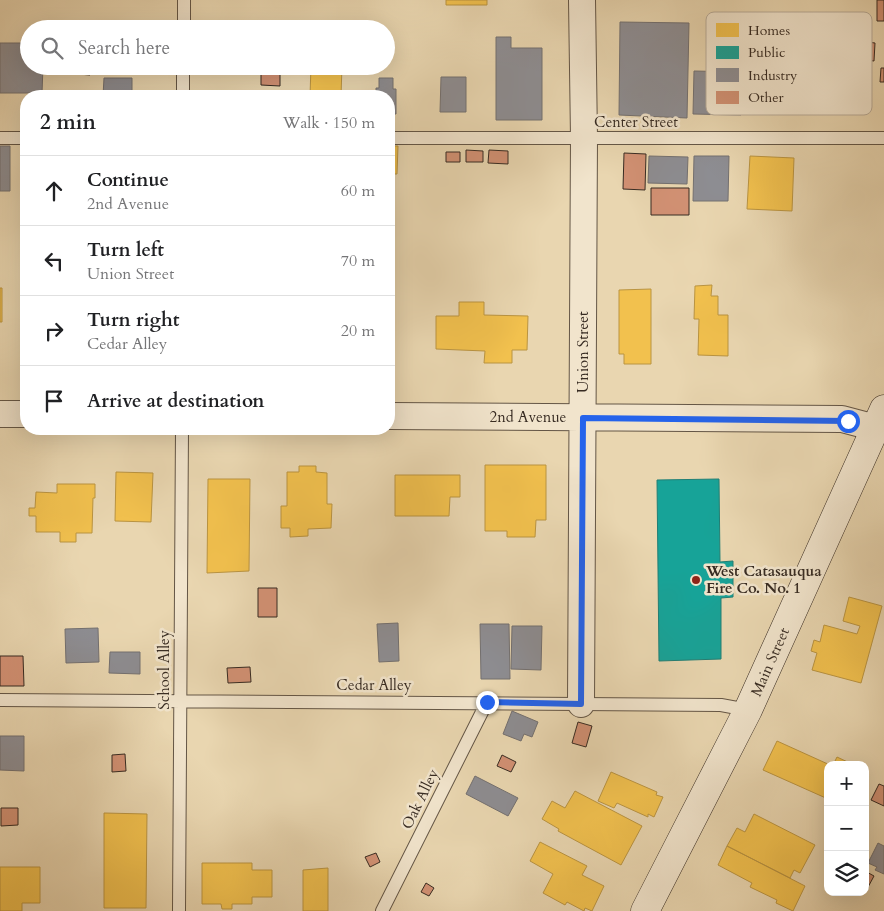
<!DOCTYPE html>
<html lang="en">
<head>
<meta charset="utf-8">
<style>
  :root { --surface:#fff; --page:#f2f2f2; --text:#202124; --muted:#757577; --line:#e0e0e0 }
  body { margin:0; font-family:Cardo,serif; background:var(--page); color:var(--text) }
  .controls { position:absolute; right:15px; bottom:15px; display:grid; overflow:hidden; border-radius:10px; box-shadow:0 5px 20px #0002 }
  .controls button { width:45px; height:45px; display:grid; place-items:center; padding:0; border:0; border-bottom:1px solid var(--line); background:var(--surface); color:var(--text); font:25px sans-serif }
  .stop { position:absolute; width:15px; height:15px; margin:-11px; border:4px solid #2563eb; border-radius:50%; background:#fff }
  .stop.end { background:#2563eb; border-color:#fff; box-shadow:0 1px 5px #0008 }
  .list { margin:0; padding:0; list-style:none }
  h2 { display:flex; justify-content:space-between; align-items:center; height:65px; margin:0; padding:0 20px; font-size:21px }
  h2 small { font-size:16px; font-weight:400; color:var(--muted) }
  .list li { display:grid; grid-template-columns:32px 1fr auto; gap:15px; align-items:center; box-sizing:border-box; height:70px; padding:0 20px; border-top:1px solid var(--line) }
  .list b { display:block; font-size:19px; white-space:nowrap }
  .list p { margin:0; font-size:16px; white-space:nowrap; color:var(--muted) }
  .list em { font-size:16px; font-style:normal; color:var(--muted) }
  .icon { flex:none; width:28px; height:28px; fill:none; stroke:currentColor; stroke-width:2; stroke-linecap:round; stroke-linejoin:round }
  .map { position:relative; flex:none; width:884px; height:911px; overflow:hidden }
  .search { position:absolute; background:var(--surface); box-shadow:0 5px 20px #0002; left:20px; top:20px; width:375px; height:55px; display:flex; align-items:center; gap:12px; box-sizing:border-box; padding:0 18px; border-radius:28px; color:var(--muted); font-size:19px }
  .panel { position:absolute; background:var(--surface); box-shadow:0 5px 20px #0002; left:20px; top:90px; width:375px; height:345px; border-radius:20px }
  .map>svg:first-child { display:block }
  .homes { fill:#f2c14e; stroke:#ba9441 }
  .public { fill:#17a398; stroke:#217f75 }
  .industry { fill:#8d8d92; stroke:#737070 }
  .building { fill:#d29174; stroke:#372b22 }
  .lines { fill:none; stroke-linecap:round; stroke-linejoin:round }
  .service-casing { stroke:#645646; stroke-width:14 }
  .minor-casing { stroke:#645646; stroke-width:28 }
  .secondary-casing { stroke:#372b22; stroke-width:29 }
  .service { stroke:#f1e4cc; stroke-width:12 }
  .minor { stroke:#f1e4cc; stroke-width:26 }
  .secondary { stroke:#f1e4cc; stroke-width:28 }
  .route { stroke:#2563eb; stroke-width:6 }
  .poi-dot { fill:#8f2418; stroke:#f1e4cc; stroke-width:2 }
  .labels { text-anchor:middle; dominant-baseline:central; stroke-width:5; stroke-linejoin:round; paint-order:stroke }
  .street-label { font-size:15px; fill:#372b22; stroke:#f1e4cc }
  .poi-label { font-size:15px; font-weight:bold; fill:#372b22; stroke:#f1e4cc; text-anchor:start }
  .key { fill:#f1e4cc; stroke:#b9ac99; stroke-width:1 }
  .key-label { font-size:14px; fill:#372b22 }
</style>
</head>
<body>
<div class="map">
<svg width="884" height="911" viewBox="0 0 884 911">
  <rect width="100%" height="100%" fill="#e9d6b0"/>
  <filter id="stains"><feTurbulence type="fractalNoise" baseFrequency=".004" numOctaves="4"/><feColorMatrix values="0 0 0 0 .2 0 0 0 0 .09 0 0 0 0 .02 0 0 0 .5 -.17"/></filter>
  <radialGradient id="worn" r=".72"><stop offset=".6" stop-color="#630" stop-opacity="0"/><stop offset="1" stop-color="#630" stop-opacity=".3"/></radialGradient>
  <path class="homes" d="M446,0H487V5H446Z
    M311,66H342L341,96H310Z
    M389,146H398L397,174H389Z
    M750,156L794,158L792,211L747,209Z
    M712,285L711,296H718V315H728V356L698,355L699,319H694L695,286Z
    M0,288H2V322H0Z
    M651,289V364H624V354H619V290Z
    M459,302H484V315L528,316L527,350H512V363H484L485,351L436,349V316H459Z
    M485,465H546V520H536L535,537H507V531H485Z
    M299,466H316V472L327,473V504H332L331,528L308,529V536L290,537V528H281V506H287V472H299Z
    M116,472L153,473L151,522L115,521Z
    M395,475H460V497H450L449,516H395Z
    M208,479H250L249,571L207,573Z
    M57,484H95V498H93L92,533H76V542H60V532H36V516H29V508H35L36,492L57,493Z
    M849,597L882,606L861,683L812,670L817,653L811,651L814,640L820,642L824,625L857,634L860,626L843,621Z
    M777,741L830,765H828V799L763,770Z
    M837,757L854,765H833Z
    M611,772L657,792L656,795L663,797L654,817L648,814V817L617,803L614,808L598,801Z
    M575,791L642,826L621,865L558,831L559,829L542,819L552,801L565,808Z
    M104,813L147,814L146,908H104Z
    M754,814L815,845L800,873L794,870L790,878L727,846L737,828L745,832Z
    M540,842L587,866L582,875L604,886L592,911L585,908L584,911L567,902L565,905L543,893L553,874L530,861Z
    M727,846L805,886L793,911L776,903L777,900L750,887L752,883L718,865Z
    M202,863H252V870H272V897H252V904H232V909H222L221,904H202Z
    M0,867H40V903H22V911H0Z
    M328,868V911H303V870Z"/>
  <path class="public" d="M719,479L720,562L733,561V597L721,598V659L659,661L657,480Z"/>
  <path class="industry" d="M620,22L689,23L687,118L619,115Z
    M496,37H511V48H542V120H496Z
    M0,43H29V66H43L42,93H0Z
    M694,71L742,72L741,115L693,114Z
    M441,77H466V112H440Z
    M104,78H132V96H103Z
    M379,78H393V89H396V114H389V96H376V88H379Z
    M0,146H10V191H0Z
    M649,156L688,157L687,184L648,183Z
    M694,156H729L728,201H693Z
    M398,623L399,661L379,662L377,624Z
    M480,624H509L510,679H481Z
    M512,626H542L541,670L511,669Z
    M98,628L99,662L66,663L65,629Z
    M110,652H140V674L109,673Z
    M512,711L538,722L532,737L524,734L521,741L503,734Z
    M0,736H24V771L0,770Z
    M475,776L518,798L508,816L466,794Z
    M878,843L884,846V874L875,870L877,867L868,863Z"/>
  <path class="building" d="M877,0H884V21H877Z
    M867,42L875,43L874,61L866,60Z
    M79,66H90V75L78,74Z
    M261,66H280V86L261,85Z
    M881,68H884V82H880Z
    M466,150L483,151V162H466Z
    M489,150L508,151V164L488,163Z
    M446,152H460V162H446Z
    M624,153L646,154L645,190L623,189Z
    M651,188H689V215H651Z
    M258,588H277V617H258Z
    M0,656H23L24,686H0Z
    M250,667L251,682L228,683L227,668Z
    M578,722L592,726L586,747L572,743Z
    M125,754L126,771L112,772V755Z
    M502,755L516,762L511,772L497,766Z
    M879,784L884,786V806L871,800Z
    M1,808H18V825L1,826Z
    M376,853L380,862L370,867L365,857Z
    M865,871L874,876L867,889H865Z
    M426,883L434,888L429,896L421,892Z"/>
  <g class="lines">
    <g class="service-casing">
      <path id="service" d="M184,29V0
        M183,96V66
        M0,138H26
        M389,138H884
        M0,700L721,705L748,710
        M179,911L182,429
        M382,911L487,702"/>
    </g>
    <g class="minor-casing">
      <path id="minor" d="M0,414H26
        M389,416L842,419L876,428
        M581,704L584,138L582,0"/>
    </g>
    <g class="secondary-casing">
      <path id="secondary" d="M645,911L748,710L884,409"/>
    </g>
    <use href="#service" class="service"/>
    <use href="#minor" class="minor"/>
    <use href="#secondary" class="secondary"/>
  </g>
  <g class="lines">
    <path class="route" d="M487,702L581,704L583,418L848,421"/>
  </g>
  <circle class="poi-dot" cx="696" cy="580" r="5"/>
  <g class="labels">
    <g class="street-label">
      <text x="636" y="122">Center Street</text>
      <text transform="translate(583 352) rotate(-90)">Union Street</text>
      <text x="528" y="417">2nd Avenue</text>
      <text transform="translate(770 662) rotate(-66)">Main Street</text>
      <text transform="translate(164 670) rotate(-90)">School Alley</text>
      <text x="374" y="685">Cedar Alley</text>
      <text transform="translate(420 799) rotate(-64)">Oak Alley</text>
    </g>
    <g class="poi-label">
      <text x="706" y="571">West Catasauqua<tspan x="706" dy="17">Fire Co. No. 1</tspan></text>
    </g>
  </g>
  <rect x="706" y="12" width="166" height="103" rx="8" class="key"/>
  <rect x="716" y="23" width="23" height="14" fill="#f2c14e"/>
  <rect x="716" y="46" width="23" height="13" fill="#17a398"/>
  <rect x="716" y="68" width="23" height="14" fill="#8d8d92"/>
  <rect x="716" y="91" width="23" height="13" fill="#d29174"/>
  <g class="key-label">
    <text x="748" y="35">Homes</text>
    <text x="748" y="57">Public</text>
    <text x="748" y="80">Industry</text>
    <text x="748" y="102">Other</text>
  </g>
  <rect width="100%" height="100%" filter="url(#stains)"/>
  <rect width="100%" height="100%" fill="url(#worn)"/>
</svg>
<div class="controls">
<button>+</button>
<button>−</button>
<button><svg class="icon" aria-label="layers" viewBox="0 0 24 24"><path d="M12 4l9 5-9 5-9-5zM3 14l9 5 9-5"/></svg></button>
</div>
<div class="stop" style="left:848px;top:421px"></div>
<div class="stop end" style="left:487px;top:702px"></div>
<div class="search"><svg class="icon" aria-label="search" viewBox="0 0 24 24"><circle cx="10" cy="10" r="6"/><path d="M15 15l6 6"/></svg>Search here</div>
<section class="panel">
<h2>2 min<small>Walk · 150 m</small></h2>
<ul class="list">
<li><svg class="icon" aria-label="ahead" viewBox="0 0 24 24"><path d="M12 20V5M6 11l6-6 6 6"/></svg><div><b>Continue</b><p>2nd Avenue</p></div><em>60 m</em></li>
<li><svg class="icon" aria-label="left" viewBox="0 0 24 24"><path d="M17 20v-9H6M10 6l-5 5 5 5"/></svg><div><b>Turn left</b><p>Union Street</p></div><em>70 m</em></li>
<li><svg class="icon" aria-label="right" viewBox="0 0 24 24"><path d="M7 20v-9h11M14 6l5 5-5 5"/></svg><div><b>Turn right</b><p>Cedar Alley</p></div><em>20 m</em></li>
<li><svg class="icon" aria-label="arrive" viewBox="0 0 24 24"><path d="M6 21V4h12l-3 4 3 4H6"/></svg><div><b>Arrive at destination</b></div></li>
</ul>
</section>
</div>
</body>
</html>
